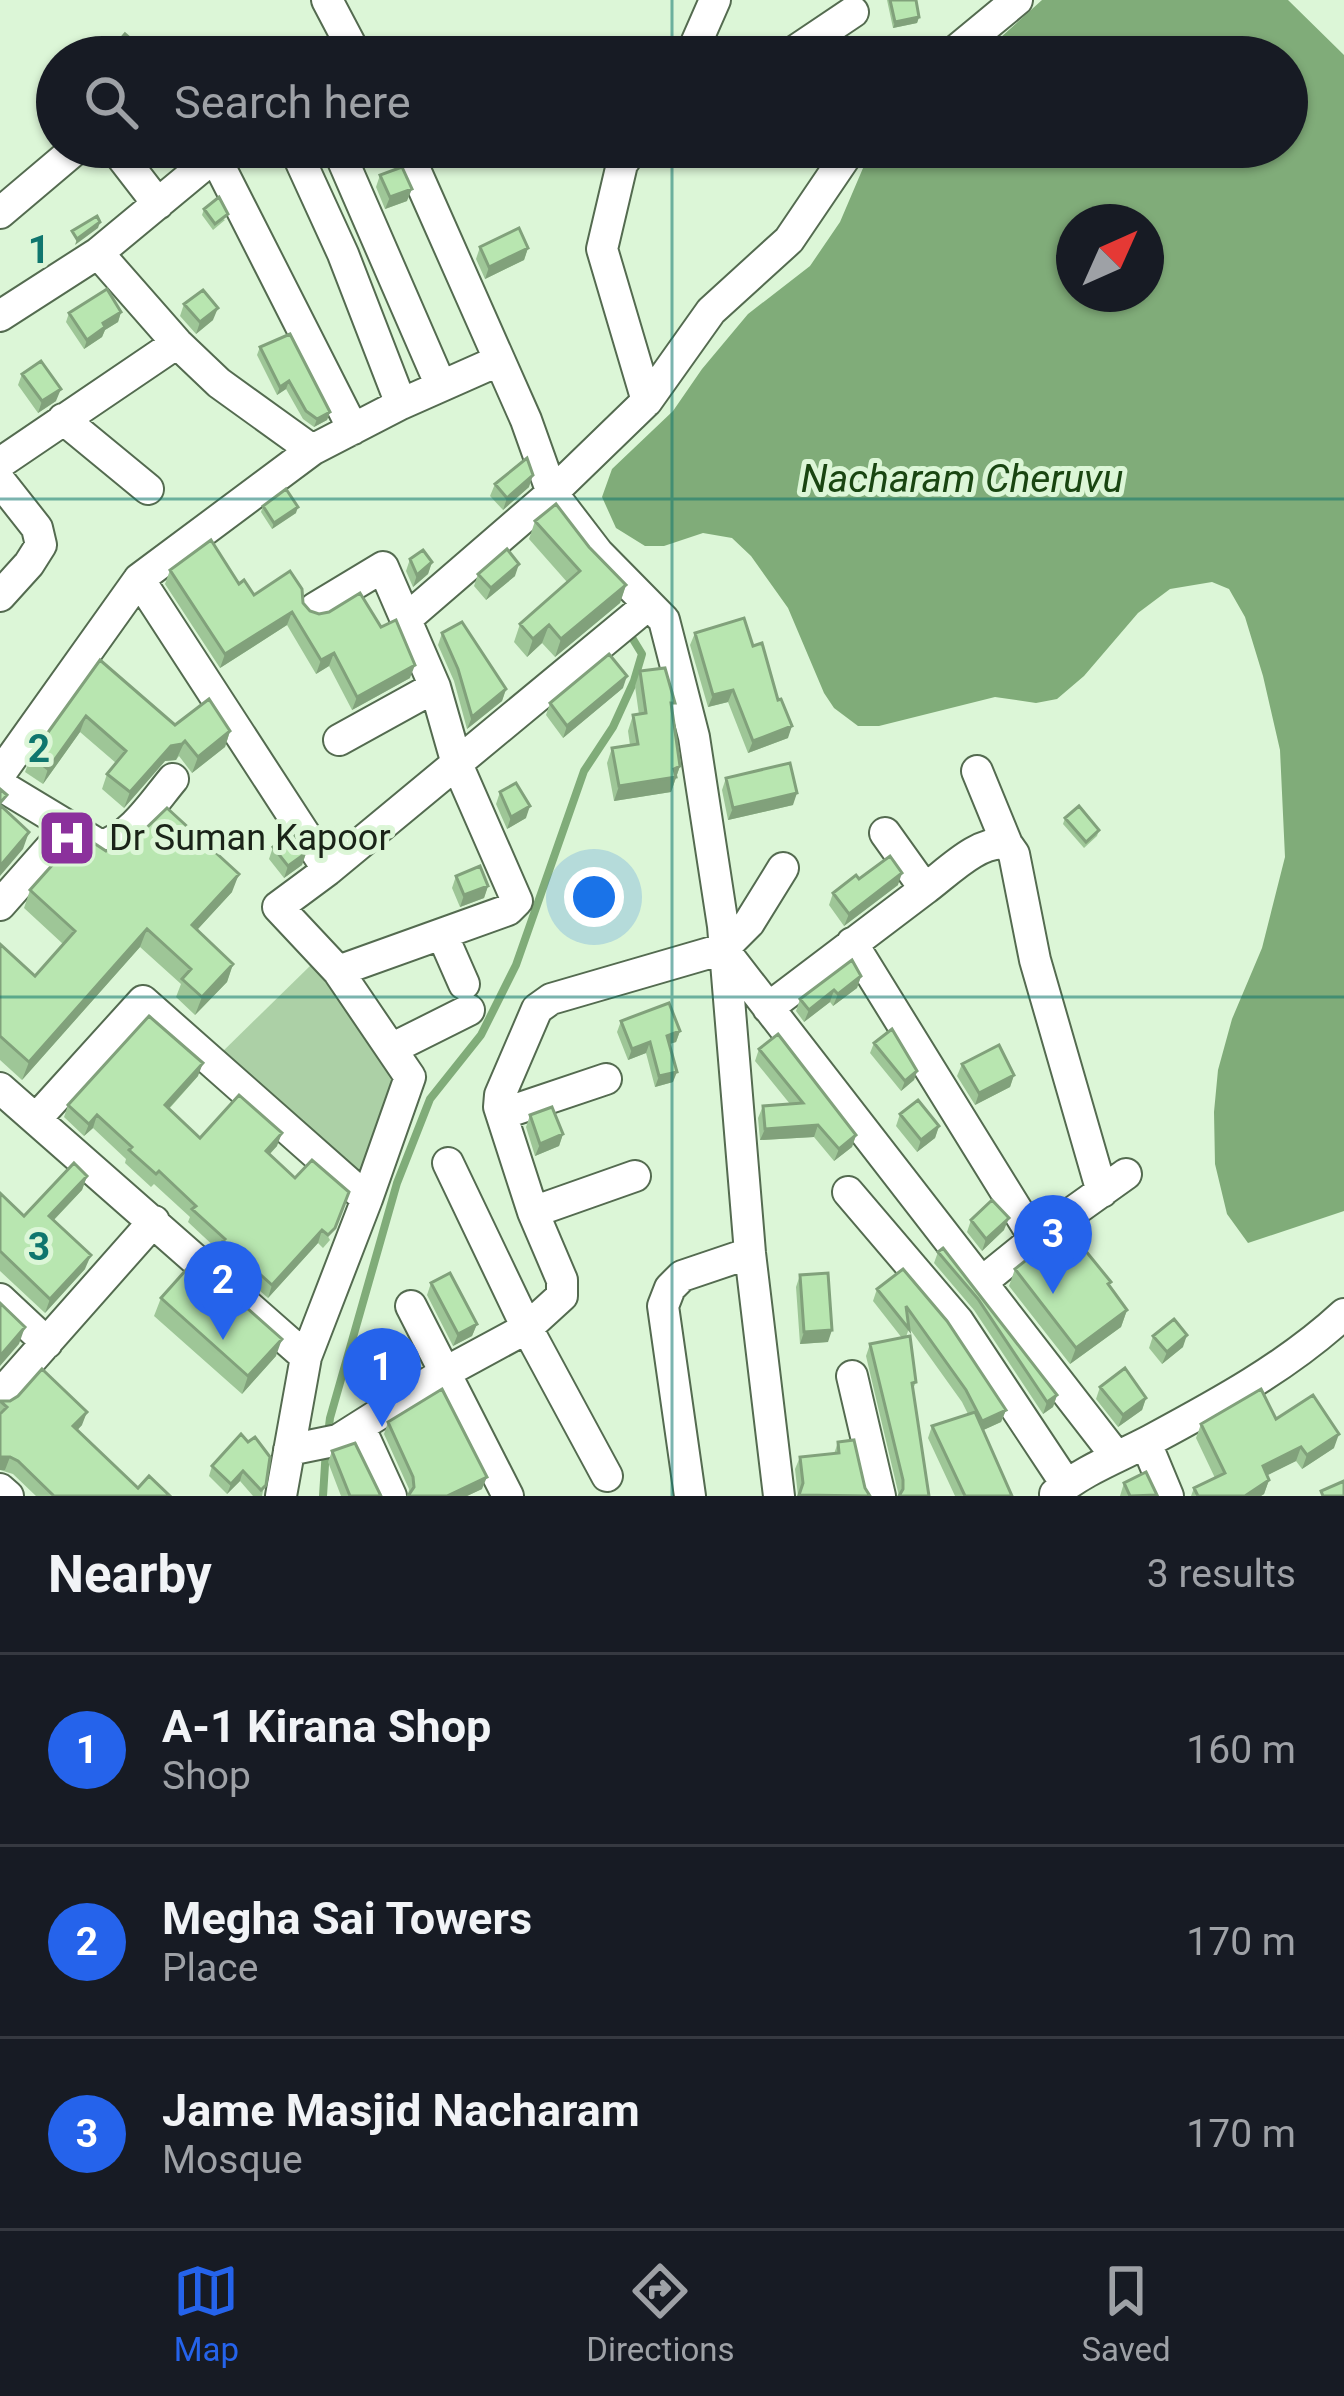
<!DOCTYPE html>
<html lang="en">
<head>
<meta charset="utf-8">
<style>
  :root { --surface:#171b24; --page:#20242c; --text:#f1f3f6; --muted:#9ea1a6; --line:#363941; --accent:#2563eb }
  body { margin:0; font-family:Roboto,sans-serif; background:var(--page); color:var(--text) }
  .compass { position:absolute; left:1056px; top:204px; width:108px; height:108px; border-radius:50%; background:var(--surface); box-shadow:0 3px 9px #0004; rotate:45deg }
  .you { position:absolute; left:594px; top:897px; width:42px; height:42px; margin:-30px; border:9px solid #fff; border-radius:50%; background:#1a73e8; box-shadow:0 0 0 18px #1a73e833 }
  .badge { display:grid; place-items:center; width:78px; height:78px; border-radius:50%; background:var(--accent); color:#fff; font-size:39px; font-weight:700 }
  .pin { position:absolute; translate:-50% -99px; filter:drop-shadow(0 3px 6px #0008) }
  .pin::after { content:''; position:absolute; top:63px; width:42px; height:36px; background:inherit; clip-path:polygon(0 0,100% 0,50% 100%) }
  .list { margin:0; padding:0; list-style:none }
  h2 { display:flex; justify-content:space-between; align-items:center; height:156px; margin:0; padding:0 48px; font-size:51px }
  h2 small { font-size:39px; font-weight:400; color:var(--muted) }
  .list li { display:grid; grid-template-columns:78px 1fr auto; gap:36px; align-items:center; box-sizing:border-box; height:192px; padding:0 48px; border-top:3px solid var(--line) }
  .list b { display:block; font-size:45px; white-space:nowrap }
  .list p { margin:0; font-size:39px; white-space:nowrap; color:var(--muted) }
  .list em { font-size:39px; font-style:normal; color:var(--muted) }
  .icon { flex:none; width:66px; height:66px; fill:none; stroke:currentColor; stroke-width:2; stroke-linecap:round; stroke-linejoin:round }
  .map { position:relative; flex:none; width:1344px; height:1496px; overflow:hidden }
  .search { position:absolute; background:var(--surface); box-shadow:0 3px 9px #0004; left:36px; right:36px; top:36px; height:132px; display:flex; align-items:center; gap:30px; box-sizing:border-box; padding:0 42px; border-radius:66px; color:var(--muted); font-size:45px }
  .sheet { height:732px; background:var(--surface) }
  nav { display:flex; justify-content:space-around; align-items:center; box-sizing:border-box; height:168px; border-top:3px solid var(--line); background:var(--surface); font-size:33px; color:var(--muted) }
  nav a { display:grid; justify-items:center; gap:6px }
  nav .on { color:var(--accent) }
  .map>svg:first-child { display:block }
  .green { fill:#acd0a6 }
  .water { fill:#80ac79; fill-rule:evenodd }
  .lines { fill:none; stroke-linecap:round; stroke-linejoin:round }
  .stream { stroke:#80ac79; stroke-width:8 }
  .minor-casing { stroke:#546b50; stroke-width:34 }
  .minor { stroke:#fff; stroke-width:30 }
  .wall { fill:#9ec697 }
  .shaded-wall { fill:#81a17b }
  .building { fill:#b8e6b0; stroke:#81a17b; stroke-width:3 }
  .grid { fill:none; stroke:#0f766e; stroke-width:3; stroke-opacity:0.55 }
  .labels { text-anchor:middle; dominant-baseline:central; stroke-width:10; stroke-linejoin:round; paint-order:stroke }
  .poi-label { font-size:36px; fill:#1a2318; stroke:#dcf6d7; text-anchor:start }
  .water-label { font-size:39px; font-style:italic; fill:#194511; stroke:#dcf6d7 }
  .grid-label { font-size:39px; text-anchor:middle; font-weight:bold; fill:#0f766e; stroke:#dcf6d7; stroke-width:10; stroke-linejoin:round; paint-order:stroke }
</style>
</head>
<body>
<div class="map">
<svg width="1344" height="1496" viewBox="0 0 1344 1496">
  <rect width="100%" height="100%" fill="#dcf6d7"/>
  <path class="green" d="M311,965L405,1076L360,1187L215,1059Z"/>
  <path class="water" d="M1042,0H1288L1344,55V1211L1248,1243L1227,1214L1215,1164L1214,1112L1218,1070L1232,1019L1262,948L1285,857L1280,750L1263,676L1245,617L1229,589L1212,582L1170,589L1138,613L1084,676L1057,699L1036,703L995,697L879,726H858L834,708L824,693L788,608L751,556L732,538L703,533L664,546H645L616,528L602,497L612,469L673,411L702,369L748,314L810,266L840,222L872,147H1287V57H979ZM1074,222H1146V294H1074Z"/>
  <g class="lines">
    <path class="stream" d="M328,1434L330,1418L397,1183L430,1099L481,1035L516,965L584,771L613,727L634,681L642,654L631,636
      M323,1496L326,1449"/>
    <g class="minor-casing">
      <path id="minor" d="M327,0L357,57
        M690,57L715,0
        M786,57L853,12
        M948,57L1017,0
        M114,147L158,204
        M294,147L343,254L401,404
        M337,147L441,386
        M405,147L526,420L552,493L598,553L664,620L694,737L723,926L750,1253L779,1496
        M634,147L622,164L602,249L647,401
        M215,157L353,429
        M0,213L78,147
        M98,253L177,343L219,383L312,450
        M0,316L98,253L226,147
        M63,419L148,489
        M0,463L177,343
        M0,481L37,528L41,545L29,564L0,596
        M139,579L328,870
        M315,608L383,567L435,687L457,764L517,901L508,910L338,971
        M405,620L552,493L647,401L711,311L789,240L852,147
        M339,740L435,687
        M977,771L1007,844
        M0,774L139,579L312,450L401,404L498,361
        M0,785L101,846C132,837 153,803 173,779
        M925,889C947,873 979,839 1007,844L1014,854L1035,960L1102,1192
        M0,905L69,827
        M442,934L464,984
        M852,943L1035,1239
        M723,949L749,923L783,868
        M768,1008L925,889L885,833
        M391,1049L469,1010
        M0,1088L306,1357
        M502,1114L606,1079
        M36,1119L143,1001L367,1199
        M448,1163L527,1328L607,1476
        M848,1192L958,1321L1066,1484
        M533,1212L635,1176
        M982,1282L1035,1239L1126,1174
        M0,1299L47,1343
        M411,1306L508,1496
        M852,1376L880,1496
        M0,1395L154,1221
        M360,1428L391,1496
        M1146,1443L1168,1496
        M289,1450L338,1440L444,1373L527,1328L562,1296V1280L533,1212L499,1107L500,1095L537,1009L551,999L723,949L1116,1456
        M0,1489L8,1496
        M1055,1494C1083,1470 1119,1457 1151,1440C1218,1404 1288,1366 1344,1314
        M281,1496L306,1357L367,1199L410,1077L338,971L278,907L328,870L648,605
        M690,1496L663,1306L670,1288L682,1276L750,1253"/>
    </g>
    <use href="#minor" class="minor"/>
  </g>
  <path class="wall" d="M887,0H916L919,17L917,23L893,28Z
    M380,175L407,201L385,209L376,187Z
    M204,209L225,220L213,230L202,215Z
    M480,247L528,248L524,260L485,279L476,259Z
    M184,304L213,320L196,334L180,316Z
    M121,312L118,322L105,330L102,337L84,349L66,322L69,313Z
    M260,347L330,412L327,420L314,427L303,419L286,389L277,395L257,355Z
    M22,374L56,401L38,413L18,385Z
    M495,484L529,487L503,510L490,496Z
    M263,506L296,513L272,529L261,512Z
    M535,521L589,547L626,585L620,603L555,657L542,643L527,657L514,642L520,624L567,582L529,539Z
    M410,559L432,562L428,574L413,587L406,571Z
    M170,570L239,584L254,595L303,603L310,611L410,678L352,710L329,666L316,674L287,625L220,668L165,584Z
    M478,574L515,576L486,600L474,586Z
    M442,633L506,689L502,701L467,729L454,681L438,645Z
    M695,633L753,646L788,738L748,753L728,702L708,707L690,645Z
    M100,660L175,725L230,731L225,747L192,773L179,756L176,760L165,761L124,808L102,789L107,774L116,763L80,732L43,784L25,772L31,756Z
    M640,671L672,710L680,766L671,792L614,801L607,763L612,748L630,745L628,731L633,715H639L635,686Z
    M623,688L563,738L546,715L550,703Z
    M726,778L793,805L728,820L722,790Z
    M500,792L526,818L507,829L496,804Z
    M1065,818L1099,830L1097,836L1084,848L1063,824Z
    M273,847L306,853L302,865L284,878L269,859Z
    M106,851L232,892L197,930L233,964L227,982L195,1015L176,997L181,984L140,947L22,1080L0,1060V944L35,976L63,944L24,908L30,890Z
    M456,876L488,886L484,898L460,907L452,888Z
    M859,879L898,885L844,926L829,905L833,893Z
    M861,976L857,988L833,1006L830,1002L804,1022L796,1011L800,999Z
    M621,1021L680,1031L676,1042L669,1044L673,1082L655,1087L646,1053L628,1060L617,1032Z
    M874,1043L917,1071L914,1080L901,1091L870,1053Z
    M759,1049L856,1135L852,1147L834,1161L814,1137L760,1140L758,1118L763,1106L790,1104L755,1061Z
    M962,1064L1014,1075L1010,1087L975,1105L957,1076Z
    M198,1076L169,1109L200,1138L277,1146L270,1154L295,1178L330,1240L323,1248L318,1243L268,1298L218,1254L219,1251L188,1222L190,1217L154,1184L151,1187L125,1163L126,1159L93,1128L84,1136L64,1117L68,1105Z
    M900,1114L939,1126L935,1138L917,1152L896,1126Z
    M530,1115L563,1134L559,1146L535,1156L526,1127Z
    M87,1176L82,1190L54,1220L85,1269L45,1313L0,1271V1193L24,1216Z
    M971,1220L1004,1230L982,1251L967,1232Z
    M938,1252L1057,1395L1053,1407L1043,1414L974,1310L934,1263Z
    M903,1269L1006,1410L1001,1422L983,1430L1012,1496H955L928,1438L932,1426L968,1414L962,1402L909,1328L906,1337L916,1382L913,1389L929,1496H899L866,1356L870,1344L902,1338L873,1301L877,1289Z
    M1015,1269L1111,1282L1110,1286L1127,1310L1121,1327L1070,1364L1009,1286Z
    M800,1275L828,1342L800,1344L796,1287Z
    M431,1283L477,1324L472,1336L453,1346L427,1295Z
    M161,1298L276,1356L242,1394L154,1316Z
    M1153,1336L1183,1347L1162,1364L1149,1348Z
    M1100,1387L1146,1398L1142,1410L1118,1427L1096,1399Z
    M0,1401L82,1425L77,1430L138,1488L170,1496H36L13,1474L0,1470Z
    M1276,1419L1334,1448L1302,1469L1296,1461L1267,1475L1269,1480L1264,1494L1261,1496H1191L1194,1488L1215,1478L1196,1438L1201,1424Z
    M388,1422L482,1489L467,1496H408L409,1489L384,1434Z
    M248,1442L270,1457L262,1496H253L240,1481L227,1494L209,1476L212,1466Z
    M838,1442L870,1496H798L795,1469L800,1457L834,1454Z
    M332,1451L381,1496H341L328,1462Z
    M1124,1483L1156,1496H1120Z"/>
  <path class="shaded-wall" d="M919,17L917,23L893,28L895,22Z
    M412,189L407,201L385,209L390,197Z
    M100,222L98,228L75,245L77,239Z
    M528,248L524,260L485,279L489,267Z
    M218,308L213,320L196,334L200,322Z
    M121,312L118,322L105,330L102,337L84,349L87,340L103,323Z
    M289,381L286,389L277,395L280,387Z
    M61,389L56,401L38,413L42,401Z
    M330,412L327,420L314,427L317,419Z
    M533,475L529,487L503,510L507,498Z
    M298,507L296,513L272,529L274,523Z
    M432,562L428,574L413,587L417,575Z
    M519,564L515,576L486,600L491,588Z
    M626,585L620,603L555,657L561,639Z
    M292,612L287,625L220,668L225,654Z
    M549,625L542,643L527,657L533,639Z
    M334,653L329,666L316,674L321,660Z
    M415,665L410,678L352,710L357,697Z
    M627,676L623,688L563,738L567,726Z
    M506,689L502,701L467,729L472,717Z
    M733,690L728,702L708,707L713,695Z
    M86,716L80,732L43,784L48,769Z
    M792,726L788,738L748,753L753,741Z
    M230,731L225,747L192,773L198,757Z
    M185,741L176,760L165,761L124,808L130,792L171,746Z
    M680,766L671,792L614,801L619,786Z
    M797,793L793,805L728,820L733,808Z
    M530,806L526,818L507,829L511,817Z
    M29,832L23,849L0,876V866Z
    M306,853L302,865L284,878L288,866Z
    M902,873L898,885L844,926L849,914Z
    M239,874L232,892L185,943L192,925Z
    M488,886L484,898L460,907L464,895Z
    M147,929L140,947L22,1080L29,1062Z
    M233,964L227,982L195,1015L202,997Z
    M861,976L857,988L833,1006L838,994Z
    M834,990L830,1002L804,1022L809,1010Z
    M680,1031L676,1042L663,1046L667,1036Z
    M650,1042L646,1053L628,1060L632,1049Z
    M203,1063L198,1076L160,1118L165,1105Z
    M917,1071L914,1080L901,1091L905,1081Z
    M677,1072L673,1082L655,1087L659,1076Z
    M1014,1075L1010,1087L975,1105L979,1093Z
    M97,1115L93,1128L84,1136L89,1124Z
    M818,1125L814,1137L760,1140L765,1129Z
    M939,1126L935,1138L917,1152L921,1140Z
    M282,1133L277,1146L261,1163L266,1151Z
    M563,1134L559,1146L535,1156L540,1144Z
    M856,1135L852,1147L834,1161L839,1149Z
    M87,1176L82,1190L44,1230L49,1216Z
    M1009,1218L1004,1230L982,1251L986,1239Z
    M322,1230L318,1243L268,1298L272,1285Z
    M91,1255L85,1269L45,1313L50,1299Z
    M1127,1310L1121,1327L1070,1364L1076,1348Z
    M477,1324L472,1336L453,1346L458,1334Z
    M25,1327L19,1344L0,1366V1356Z
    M832,1330L828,1342L800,1344L804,1332Z
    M1187,1335L1183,1347L1162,1364L1167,1352Z
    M282,1339L276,1356L242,1394L248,1376Z
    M1057,1395L1053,1407L1043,1414L1047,1402Z
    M1146,1398L1142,1410L1118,1427L1123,1415Z
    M1006,1410L1001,1422L977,1433L982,1421Z
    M87,1412L82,1425L69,1439L73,1426Z
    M1339,1434L1334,1448L1302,1469L1307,1455Z
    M1301,1447L1296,1461L1258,1480L1263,1466Z
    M0,1457H10L5,1470H0Z
    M243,1471L240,1481L227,1494L231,1484Z
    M487,1477L482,1489L467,1496H447Z
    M1269,1480L1264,1494L1261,1496H1245Z"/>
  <path class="building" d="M890,0H916L919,17L895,22Z
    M125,34L141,48L133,57H111L108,54Z
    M402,167L412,189L390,197L380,175Z
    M219,197L228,214L215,224L204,209Z
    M97,216L100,222L77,239L72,231Z
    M519,228L528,248L489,267L480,247Z
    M107,289L121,312L103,323L105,327L87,340L69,313Z
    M203,290L218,308L200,322L184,304Z
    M290,334L330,412L317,419L306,411L289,381L280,387L260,347Z
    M41,361L61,389L42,401L22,374Z
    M527,458L533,475L507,498L495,484Z
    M286,489L298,507L274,523L263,506Z
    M556,504L589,547L626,585L561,639L549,625L533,639L520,624L580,571L535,521Z
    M211,540L239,584L244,580L254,595L290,571L302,589L303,603L310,611L319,614L329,612L360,593L381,627L396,620L415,665L357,697L334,653L321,660L292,612L225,654L170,570Z
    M507,549L519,564L491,588L478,574Z
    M423,550L432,562L417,575L410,559Z
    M744,618L753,646L762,643L778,700L781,699L792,726L753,741L733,690L713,695L695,633Z
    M462,622L506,689L472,717L458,669L442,633Z
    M609,654L627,676L567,726L550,703Z
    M100,660L175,725L209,699L230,731L198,757L185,741L182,744L171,746L130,792L107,774L126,751L86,716L48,769L31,756Z
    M665,668L675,703H671L680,766L674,769L676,777L619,786L612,748L638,744L633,715L646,713L640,671Z
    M790,763L797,793L733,808L726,778Z
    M516,783L530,806L511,817L500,792Z
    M0,789L7,795L0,803Z
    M0,805L29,832L0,866Z
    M1079,806L1099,830L1086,842L1065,818Z
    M167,808L239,874L192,925L233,964L202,997L182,979L191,969L147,929L29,1062L0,1036V944L35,976L75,931L30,890L80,834L106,851L140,834Z
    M292,832L306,853L288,866L273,847Z
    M890,856L902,873L849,914L833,893L856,875L859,879Z
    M480,866L488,886L464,895L456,876Z
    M852,960L861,976L838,994L834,990L809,1010L800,999Z
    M669,1003L680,1031L667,1036L677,1072L659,1076L650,1042L632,1049L621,1021Z
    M149,1016L203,1063L165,1105L200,1138L239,1095L282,1133L266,1151L295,1178L312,1160L349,1192L335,1228L328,1235L322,1230L272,1285L223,1241L225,1239L192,1209L196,1206L159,1171L156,1174L129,1150L132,1147L97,1115L89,1124L68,1105Z
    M892,1029L917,1071L905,1081L874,1043Z
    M778,1034L856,1135L839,1149L818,1125L765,1129L763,1106L803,1103L759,1049Z
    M999,1045L1014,1075L979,1093L962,1064Z
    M918,1100L939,1126L921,1140L900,1114Z
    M552,1107L563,1134L540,1144L530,1115Z
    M74,1163L87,1176L49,1216L91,1255L50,1299L0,1251V1193L24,1216Z
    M992,1200L1009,1218L986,1239L971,1220Z
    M1067,1228L1111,1282L1108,1284L1127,1310L1076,1348L1015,1269Z
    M943,1248L1057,1395L1047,1402L978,1299L938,1252Z
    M194,1261L282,1339L248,1376L161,1298Z
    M903,1269L947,1321L1006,1410L982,1421L966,1390L906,1306L909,1329L877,1289Z
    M450,1273L477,1324L458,1334L431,1283Z
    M828,1273L832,1330L804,1332L800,1275Z
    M0,1303L25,1327L0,1356Z
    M1174,1319L1187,1335L1167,1352L1153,1336Z
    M910,1336L916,1382L912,1383L929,1496H899L903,1489V1480L870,1344Z
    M1125,1368L1146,1398L1123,1415L1100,1387Z
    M42,1369L87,1412L73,1426L138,1488L149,1476L170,1496H54L18,1461L10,1457H0V1414L7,1407L0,1401H10L18,1396Z
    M442,1389L487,1477L447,1496H408L414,1487L413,1477L388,1422Z
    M1261,1389L1276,1419L1313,1395L1339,1434L1307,1455L1301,1447L1263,1466L1269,1480L1245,1496H1198L1194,1488L1225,1473L1201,1424Z
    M975,1412L1012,1496H965L932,1426Z
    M241,1434L248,1442L255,1437L270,1457L266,1485L261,1490L243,1471L231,1484L212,1466Z
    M854,1440L865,1488L870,1496L799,1495L803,1483L800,1457L839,1453L838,1442Z
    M355,1443L381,1496H350L332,1451Z
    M1146,1472L1157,1495L1130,1496L1124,1483Z
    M1344,1481V1496H1323L1321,1491Z"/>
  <path class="grid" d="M672,0V57M672,147V1496M0,499H1344M0,997H1344"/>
  <defs>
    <g id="hospital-square" transform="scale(3)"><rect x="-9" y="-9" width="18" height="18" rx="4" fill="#8b319c" stroke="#dcf6d7"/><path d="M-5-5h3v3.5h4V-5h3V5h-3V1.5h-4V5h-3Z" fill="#fff"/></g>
  </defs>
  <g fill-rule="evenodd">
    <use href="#hospital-square" x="67" y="838"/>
  </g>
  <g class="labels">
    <g class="poi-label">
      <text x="109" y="838">Dr Suman Kapoor</text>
    </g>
    <g class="water-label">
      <text x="962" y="479">Nacharam Cheruvu</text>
    </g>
  </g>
  <g class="grid-label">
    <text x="39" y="263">1</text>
    <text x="39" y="762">2</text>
    <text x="39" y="1260">3</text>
  </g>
</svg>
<svg class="compass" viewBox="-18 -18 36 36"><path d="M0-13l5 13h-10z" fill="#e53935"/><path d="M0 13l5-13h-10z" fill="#9ea1a6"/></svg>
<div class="you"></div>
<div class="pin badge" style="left:382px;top:1427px">1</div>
<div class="pin badge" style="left:223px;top:1340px">2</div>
<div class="pin badge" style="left:1053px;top:1294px">3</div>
<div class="search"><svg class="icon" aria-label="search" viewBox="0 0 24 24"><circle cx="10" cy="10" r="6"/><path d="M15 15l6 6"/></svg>Search here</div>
</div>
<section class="sheet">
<h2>Nearby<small>3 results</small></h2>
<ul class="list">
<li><span class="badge">1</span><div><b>A-1 Kirana Shop</b><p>Shop</p></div><em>160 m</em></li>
<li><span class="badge">2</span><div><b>Megha Sai Towers</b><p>Place</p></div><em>170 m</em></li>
<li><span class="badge">3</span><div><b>Jame Masjid Nacharam</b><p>Mosque</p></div><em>170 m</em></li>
</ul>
</section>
<nav>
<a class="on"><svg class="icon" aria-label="map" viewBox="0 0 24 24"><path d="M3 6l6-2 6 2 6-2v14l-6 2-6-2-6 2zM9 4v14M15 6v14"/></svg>Map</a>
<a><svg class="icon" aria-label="directions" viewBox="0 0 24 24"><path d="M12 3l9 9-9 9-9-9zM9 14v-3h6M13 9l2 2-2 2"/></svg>Directions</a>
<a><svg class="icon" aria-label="saved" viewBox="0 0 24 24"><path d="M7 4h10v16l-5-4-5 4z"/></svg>Saved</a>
</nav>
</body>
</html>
